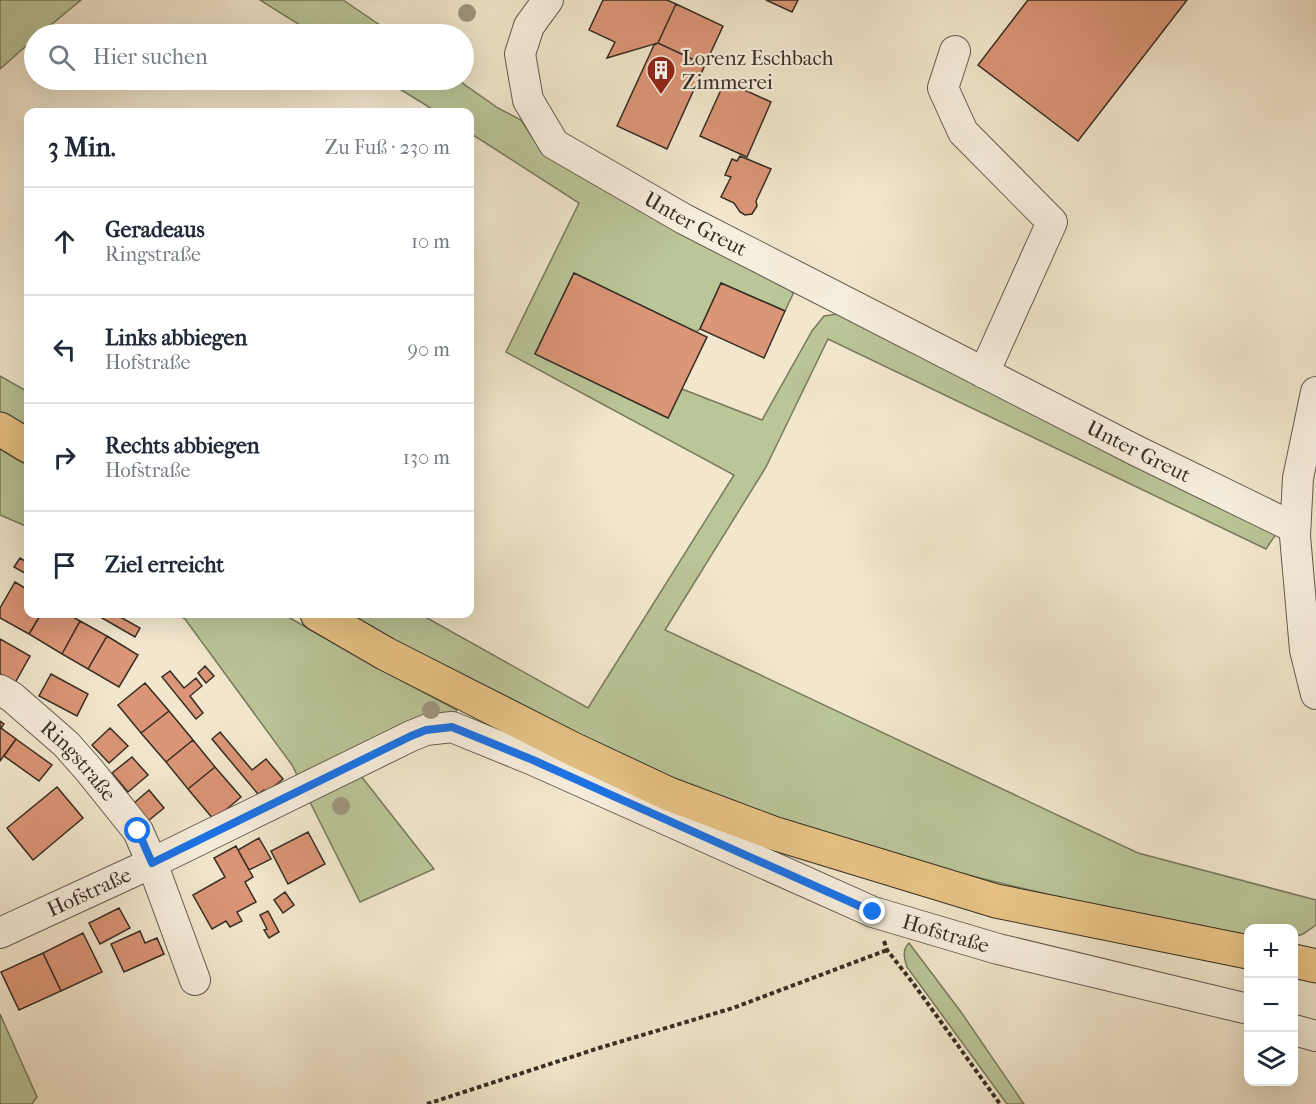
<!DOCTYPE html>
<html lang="de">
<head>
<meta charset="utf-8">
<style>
  :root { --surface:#fff; --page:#f6f6f7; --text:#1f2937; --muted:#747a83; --line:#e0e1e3 }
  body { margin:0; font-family:"IM FELL French Canon",serif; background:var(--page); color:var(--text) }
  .controls { position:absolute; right:18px; bottom:18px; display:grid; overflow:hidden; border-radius:12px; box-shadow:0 6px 24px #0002 }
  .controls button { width:54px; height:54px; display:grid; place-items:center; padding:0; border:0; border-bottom:2px solid var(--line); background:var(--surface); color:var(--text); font:30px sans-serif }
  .stop { position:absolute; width:18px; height:18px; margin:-14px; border:4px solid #1a73e8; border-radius:50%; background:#fff }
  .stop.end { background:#1a73e8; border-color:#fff; box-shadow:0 2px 6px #0008 }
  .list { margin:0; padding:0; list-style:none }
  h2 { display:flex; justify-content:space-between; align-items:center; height:78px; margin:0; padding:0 24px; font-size:26px }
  h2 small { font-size:20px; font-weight:400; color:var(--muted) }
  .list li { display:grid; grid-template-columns:39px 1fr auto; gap:18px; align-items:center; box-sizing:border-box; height:108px; padding:0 24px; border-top:2px solid var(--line) }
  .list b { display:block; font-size:22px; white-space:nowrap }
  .list p { margin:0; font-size:20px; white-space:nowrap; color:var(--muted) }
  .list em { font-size:20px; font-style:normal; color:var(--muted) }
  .icon { flex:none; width:33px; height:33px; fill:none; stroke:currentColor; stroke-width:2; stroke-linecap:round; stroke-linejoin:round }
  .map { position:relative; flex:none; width:1316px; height:1104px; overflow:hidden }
  .search { position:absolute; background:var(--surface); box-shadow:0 6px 24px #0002; left:24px; top:24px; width:450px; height:66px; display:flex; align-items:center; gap:15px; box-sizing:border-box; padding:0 21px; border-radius:33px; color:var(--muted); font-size:22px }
  .panel { position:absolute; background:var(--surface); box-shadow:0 6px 24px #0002; left:24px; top:108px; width:450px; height:510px; border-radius:12px }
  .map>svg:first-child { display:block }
  .green { fill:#bac598; stroke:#787a5e; stroke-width:1.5 }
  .building { fill:#db9577; stroke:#362e23; stroke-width:1.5 }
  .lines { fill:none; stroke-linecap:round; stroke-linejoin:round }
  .minor-casing { stroke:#655c4e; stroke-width:32 }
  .major-casing { stroke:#362e23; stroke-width:35 }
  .path { stroke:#362e23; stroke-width:4; stroke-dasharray:4.5 3; stroke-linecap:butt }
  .minor { stroke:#f7efde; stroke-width:30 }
  .major { stroke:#e9c486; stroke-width:33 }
  .tree { fill:#9d967f }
  .route { stroke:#1a73e8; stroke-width:8 }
  .labels { text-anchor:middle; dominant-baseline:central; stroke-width:4.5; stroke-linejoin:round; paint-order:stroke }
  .poi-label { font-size:21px; fill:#362e23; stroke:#f7efde; text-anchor:start }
  .street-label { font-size:21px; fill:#362e23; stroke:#f7efde }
</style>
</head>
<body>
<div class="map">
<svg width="1316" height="1104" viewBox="0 0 1316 1104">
  <rect width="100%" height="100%" fill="#f2e7cd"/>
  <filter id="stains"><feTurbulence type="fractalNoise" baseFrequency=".00333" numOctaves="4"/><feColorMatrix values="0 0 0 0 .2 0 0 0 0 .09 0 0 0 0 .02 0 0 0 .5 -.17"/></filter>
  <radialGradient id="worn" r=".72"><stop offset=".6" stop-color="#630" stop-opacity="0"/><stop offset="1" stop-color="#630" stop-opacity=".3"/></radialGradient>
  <path class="green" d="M0,0H81L40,34H34V39L0,69Z
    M260,0H343L393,34H314Z
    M385,80H458L498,108L521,120L534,140L790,288L793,294L785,311L721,283L700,329L696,332L574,273L535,354L668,418L682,389L762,420L812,331L824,316L838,314L1276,534L1266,549L828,339L766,467L665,630L1138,853L1316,900V925L1303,934L1294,937V928H1248V935C1037,897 825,846 627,761C594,747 563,728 531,712C468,679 405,646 341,614H420L588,708L734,475L506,352L579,203L470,133V112H437Z
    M0,376L28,392V431L0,414Z
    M0,449L28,466V527L0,515Z
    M176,614H283L374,666L457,710L450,721L300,781L292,765L185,619Z
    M361,776L434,869L360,902L309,800Z
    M909,943L961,1012L1024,1104H1007L907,967C904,959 902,949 909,943Z
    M0,1014L37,1097L32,1104H0Z"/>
  <path class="building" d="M603,0H667L676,4L658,43L607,58L615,42L589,30Z
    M766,0H798L792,12Z
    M1028,0H1187L1078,141L978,65Z
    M676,4L723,26L705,65L658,43Z
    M658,43L705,65L667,149L617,126L654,45Z
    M725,81L771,102L747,157L700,136Z
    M740,156L771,169L756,201L757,206L752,214L745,215L740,212L734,203L721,197L731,177L725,175L732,159L737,161Z
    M574,273L707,337L668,418L535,354Z
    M721,283L785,311L764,358L700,329Z
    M20,558L28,563V575L14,567Z
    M15,582L28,590V614H41L29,634L0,618V608Z
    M41,614H68L80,621L62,654L29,634Z
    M95,614H115L140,628L135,637Z
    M80,621L107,636L88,669L62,654Z
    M107,636L138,655L119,687L88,669Z
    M0,639L30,656L15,683L0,674Z
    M205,666L214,676L206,683L198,673Z
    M170,671L184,688L196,678L202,686L190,696L203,713L196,719L162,677Z
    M51,674L88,694L77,716L39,696Z
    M145,683L169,711L141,733L118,705Z
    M169,711L193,740L166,762L141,733Z
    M0,721L4,724L1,728L16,739L0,761Z
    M110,728L128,746L109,763L92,745Z
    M220,732L252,770L266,759L283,779L266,793L264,790L258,794L212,739Z
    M16,739L52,765L39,781L4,756Z
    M193,740L215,767L188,789L166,762Z
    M132,757L148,775L128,792L112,773Z
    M215,767L241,797L214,820L188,789Z
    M57,787L83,818L33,860L7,828Z
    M149,790L164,808L148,821L134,803Z
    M308,832L325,864L288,884L271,851Z
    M259,838L271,859L249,870L238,850Z
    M236,846L253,877L245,882L256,902L237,912L242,921L230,927L226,921L212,929L193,895L225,877L214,858Z
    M285,892L294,905L283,913L274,900Z
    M119,908L130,928L100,944L89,923Z
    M268,911L279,932L269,938L264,930L267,929L260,915Z
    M140,931L145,943L157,938L164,954L124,972L111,944Z
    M83,933L102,972L61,991L43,953Z
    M43,953L61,991L19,1010L1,972Z"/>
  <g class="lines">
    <g class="minor-casing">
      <g id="minor">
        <path id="s1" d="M548,0L529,26L520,54L528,100L554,144L684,219L1137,451L1295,528"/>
        <path d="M955,51L943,88L963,132L1052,222L984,373"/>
        <path d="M1316,392L1298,478L1295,536L1305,650L1316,694"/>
        <path id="s2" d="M0,690L12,697L66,744L89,770L138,831L152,863L195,980"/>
        <path id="s3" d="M0,933L152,863L411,736L426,730L452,727L533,760L873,912L998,949L1248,1009"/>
        <path d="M1294,1030L1316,1036"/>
      </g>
    </g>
    <g class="major-casing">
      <path id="major" d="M0,429L28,446
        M317,614L386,654L573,749L669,794L773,833L996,901L1248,952
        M1294,961L1316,966"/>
    </g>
    <path class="path" d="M884,941L887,950L913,983L1000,1104
      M427,1104L599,1048L733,1008L887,950"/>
    <use href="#minor" class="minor"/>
    <use href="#major" class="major"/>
  </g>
  <g class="tree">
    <circle cx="467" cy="13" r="9"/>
    <circle cx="431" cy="710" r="9"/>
    <circle cx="341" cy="806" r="9"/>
  </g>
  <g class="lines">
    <path class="route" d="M138,831L152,863L411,736L426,730L452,727L533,760L873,912"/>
  </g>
  <defs>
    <g id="building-pin" transform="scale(1.5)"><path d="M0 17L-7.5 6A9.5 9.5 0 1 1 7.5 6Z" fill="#8f2418" stroke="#f7efde"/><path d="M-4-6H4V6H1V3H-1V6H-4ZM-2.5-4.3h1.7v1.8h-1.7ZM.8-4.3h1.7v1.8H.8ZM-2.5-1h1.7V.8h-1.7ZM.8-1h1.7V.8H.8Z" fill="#fff"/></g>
  </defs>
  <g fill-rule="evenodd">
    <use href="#building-pin" x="661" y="70"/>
  </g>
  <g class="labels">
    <g class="poi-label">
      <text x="682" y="58">Lorenz Eschbach<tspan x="682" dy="24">Zimmerei</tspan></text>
    </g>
    <g class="street-label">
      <text stroke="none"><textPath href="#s1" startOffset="322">Unter Greut</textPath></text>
      <text stroke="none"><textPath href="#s1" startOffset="820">Unter Greut</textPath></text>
      <text stroke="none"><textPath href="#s2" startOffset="106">Ringstraße</textPath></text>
      <text stroke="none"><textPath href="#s3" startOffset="98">Hofstraße</textPath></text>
      <text stroke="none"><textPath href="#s3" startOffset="1034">Hofstraße</textPath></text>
    </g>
  </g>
  <rect width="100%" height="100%" filter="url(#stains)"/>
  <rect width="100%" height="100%" fill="url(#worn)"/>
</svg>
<div class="controls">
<button>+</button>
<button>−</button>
<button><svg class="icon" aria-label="layers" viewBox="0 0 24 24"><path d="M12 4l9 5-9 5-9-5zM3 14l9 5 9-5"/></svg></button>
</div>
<div class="stop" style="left:138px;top:831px"></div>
<div class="stop end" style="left:873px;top:912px"></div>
<div class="search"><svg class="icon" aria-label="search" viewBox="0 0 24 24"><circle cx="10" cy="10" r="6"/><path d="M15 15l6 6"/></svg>Hier suchen</div>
<section class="panel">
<h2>3 Min.<small>Zu Fuß · 230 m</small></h2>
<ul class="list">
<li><svg class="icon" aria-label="ahead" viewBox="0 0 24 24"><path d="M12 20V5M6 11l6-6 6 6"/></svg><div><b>Geradeaus</b><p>Ringstraße</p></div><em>10 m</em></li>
<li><svg class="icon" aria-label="left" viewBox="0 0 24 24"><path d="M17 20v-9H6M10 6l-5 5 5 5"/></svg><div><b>Links abbiegen</b><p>Hofstraße</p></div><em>90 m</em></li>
<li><svg class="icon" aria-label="right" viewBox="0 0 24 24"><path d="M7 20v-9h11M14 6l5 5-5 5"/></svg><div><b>Rechts abbiegen</b><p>Hofstraße</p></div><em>130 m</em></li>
<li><svg class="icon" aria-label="arrive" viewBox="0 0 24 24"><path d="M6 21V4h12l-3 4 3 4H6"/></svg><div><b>Ziel erreicht</b></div></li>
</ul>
</section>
</div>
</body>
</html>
